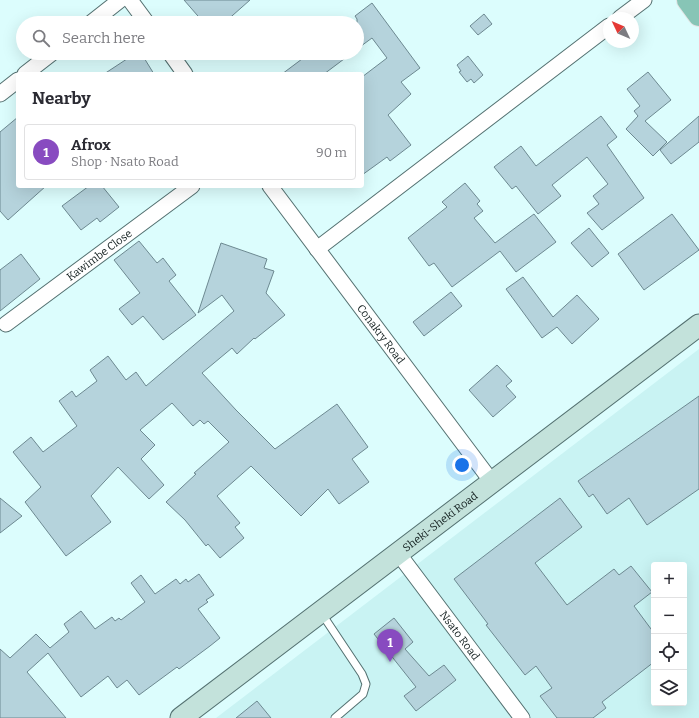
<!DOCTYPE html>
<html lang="en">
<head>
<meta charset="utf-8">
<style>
  :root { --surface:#fff; --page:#f2f2f3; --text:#2b2b33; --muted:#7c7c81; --line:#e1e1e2; --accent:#884bc0 }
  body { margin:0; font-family:Bitter,serif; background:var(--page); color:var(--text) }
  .controls { position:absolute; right:12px; bottom:12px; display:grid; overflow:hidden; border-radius:4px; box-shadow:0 4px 16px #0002 }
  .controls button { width:36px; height:36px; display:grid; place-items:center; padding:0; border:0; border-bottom:1px solid var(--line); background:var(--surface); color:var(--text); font:20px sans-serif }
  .compass { position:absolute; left:603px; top:12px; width:36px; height:36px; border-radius:50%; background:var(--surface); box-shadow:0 4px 16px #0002; rotate:314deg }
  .you { position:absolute; left:462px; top:465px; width:14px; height:14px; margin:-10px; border:3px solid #fff; border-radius:50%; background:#1a73e8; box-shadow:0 0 0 6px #1a73e833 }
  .badge { display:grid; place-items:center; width:26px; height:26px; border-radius:50%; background:var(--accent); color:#fff; font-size:13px; font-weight:700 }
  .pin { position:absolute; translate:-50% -33px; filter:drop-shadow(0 1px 2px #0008) }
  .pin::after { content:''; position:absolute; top:21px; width:14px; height:12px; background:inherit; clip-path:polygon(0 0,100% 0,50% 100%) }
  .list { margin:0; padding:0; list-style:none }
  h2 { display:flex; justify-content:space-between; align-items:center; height:52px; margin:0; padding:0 16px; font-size:17px }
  h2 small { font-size:13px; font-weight:400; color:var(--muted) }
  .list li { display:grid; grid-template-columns:26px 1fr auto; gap:12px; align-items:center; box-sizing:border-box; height:56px; margin:0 8px 8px; padding:0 8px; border:1px solid var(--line); border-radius:4px }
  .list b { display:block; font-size:15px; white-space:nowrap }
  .list p { margin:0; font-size:13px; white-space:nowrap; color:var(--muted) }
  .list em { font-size:13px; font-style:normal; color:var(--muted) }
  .icon { flex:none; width:22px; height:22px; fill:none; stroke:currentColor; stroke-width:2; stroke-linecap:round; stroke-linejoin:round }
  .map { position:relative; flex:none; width:699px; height:718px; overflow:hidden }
  .search { position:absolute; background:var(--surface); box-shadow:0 4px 16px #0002; left:16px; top:16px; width:348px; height:44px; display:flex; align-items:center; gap:10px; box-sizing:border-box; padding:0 14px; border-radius:22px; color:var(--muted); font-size:15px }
  .panel { position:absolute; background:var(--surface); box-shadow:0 4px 16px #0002; left:16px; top:72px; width:348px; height:116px; border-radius:4px }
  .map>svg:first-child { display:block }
  .built { fill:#c9f3f3; fill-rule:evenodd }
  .building { fill:#b5d3dc; stroke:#6d8991 }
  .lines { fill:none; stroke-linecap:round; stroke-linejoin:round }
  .lane-casing { stroke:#547171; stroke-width:9 }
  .street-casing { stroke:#547171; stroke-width:17 }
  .secondary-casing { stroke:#547171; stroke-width:23 }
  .primary-casing { stroke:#e3e4e4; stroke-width:24 }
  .lane { stroke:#fff; stroke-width:7 }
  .street { stroke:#fff; stroke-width:15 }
  .secondary { stroke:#c3e2db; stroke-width:21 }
  .primary { stroke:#87c5b6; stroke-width:22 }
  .labels { text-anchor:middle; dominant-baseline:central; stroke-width:3.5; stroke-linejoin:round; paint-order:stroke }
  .street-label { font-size:11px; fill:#131f1f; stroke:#fff }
</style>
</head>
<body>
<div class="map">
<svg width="699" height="718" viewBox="0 0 699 718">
  <rect width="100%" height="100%" fill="#dcfdfd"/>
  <path class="built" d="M699,349V718H216ZM654,565H684V703H654Z"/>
  <path class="building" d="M184,0H250L224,23H204Z
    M372,3L420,68L401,82L411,94L388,115L411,145L390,161L387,157L362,175V77L387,58L372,38L357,49V19L355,16Z
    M484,14L492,24L478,35L470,26Z
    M136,53H141L154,74H104Z
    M310,53H352L324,74H282Z
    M468,56L483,75L474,83L471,79L467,82L459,72L461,71L457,65Z
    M648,72L671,100L645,121L667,142L653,156L626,129L638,116L634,111L640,106L627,89Z
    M601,116L617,137L607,145L644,198L602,230L587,213L599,204L593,196L608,184L587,157L552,185L561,196L538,214L516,186L512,189L494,167L521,146L536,166Z
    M699,116V142L671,164L660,150Z
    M18,117V186H46L8,220L0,211V132Z
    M465,183L480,201L477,204L483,211L474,218L495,243L534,214L556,242L516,272L500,251L452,287L434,263L429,266L408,238L447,207L442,202Z
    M89,186H102L119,207L100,222L97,218L81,230L62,206Z
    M672,214L699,250L644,290L618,254Z
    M589,228L609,253L592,267L571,243Z
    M139,241L157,263L163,258L176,275L169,281L196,315L163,340L143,316L132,325L119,309L140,293L114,260Z
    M221,243L267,259L264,268L274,271L266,293L285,315L255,339L254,338L237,354L232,348L202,373L236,410L275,449L337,404L368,447L352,459L369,482L339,504L328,489L301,516L251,466L217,496L240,523L235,527L244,538L220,558L208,544L206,546L185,520L166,502L196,474L194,473L229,442L208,421L204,424L200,420L193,426L172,403L140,430L155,445L141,459L164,485L149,499L118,467L91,496L111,522L66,556L25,502L41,487L13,452L31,437L43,452L77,426L59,401L72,391L76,397L97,381L90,370L108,356L126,380L136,372L146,386L234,311L222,295L198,313Z
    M21,254L40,279L0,311V270Z
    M523,277L553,317L577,295L599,319L572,344L557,327L542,338L506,289Z
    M451,292L462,306L424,336L413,322Z
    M497,365L512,381L506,386L516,397L493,417L469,390Z
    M699,396V489L647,525L629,498L607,514L593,494L589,497L578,481Z
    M0,498L22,516L0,533Z
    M560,498L582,527L535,563L567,605L614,569L619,575L631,566L652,592L634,606L654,633V662L602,702L606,708L593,718H557L540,696L552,688L536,666L525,675L486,625L488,624L454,579Z
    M199,574L214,595L206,600L208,602L198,609L220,638L210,646L179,669L177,667L139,695L127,680L117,688L108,676L81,697L48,653L27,672L66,718H0V649L10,658L36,634L50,648L69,632L64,624L81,611L95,629L112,617L115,621L119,618L121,620L145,602L131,583L141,575L155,594L176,579L180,584L186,579L188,582Z
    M394,618L413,642L405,649L429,676L444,665L456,680L416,711L404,696L416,687L374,634Z
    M257,701L271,718H236Z"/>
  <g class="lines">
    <g class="lane-casing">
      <path id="lane" d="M322,614L362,674L366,684L363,694L335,718"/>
    </g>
    <g class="street-casing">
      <g id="street">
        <path d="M130,0L147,23"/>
        <path d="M620,18L644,0"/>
        <path d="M91,23L120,0"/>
        <path d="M170,53L185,74"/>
        <path d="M25,74L52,53"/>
        <path d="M0,94L18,80"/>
        <path id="s1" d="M270,186L492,482"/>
        <path d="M317,249L609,26"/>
        <path id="s2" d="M6,324L192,186"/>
        <path id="s3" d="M398,553L522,718"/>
      </g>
    </g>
    <g class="secondary-casing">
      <g id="secondary">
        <path id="s4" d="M181,718L699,325"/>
      </g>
    </g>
    <g class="primary-casing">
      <path id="primary" d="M688,0L699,15"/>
    </g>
    <use href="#lane" class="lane"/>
    <use href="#street" class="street"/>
    <use href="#secondary" class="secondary"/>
    <use href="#primary" class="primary"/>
  </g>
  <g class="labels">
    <g class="street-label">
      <text stroke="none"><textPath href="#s2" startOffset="116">Kawimbe Close</textPath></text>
      <text stroke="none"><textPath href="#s1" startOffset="185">Conakry Road</textPath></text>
      <text stroke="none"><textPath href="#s4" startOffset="325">Sheki-Sheki Road</textPath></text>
      <text stroke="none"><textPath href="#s3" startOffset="103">Nsato Road</textPath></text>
    </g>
  </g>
</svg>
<div class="controls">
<button>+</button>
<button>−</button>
<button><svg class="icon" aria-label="locate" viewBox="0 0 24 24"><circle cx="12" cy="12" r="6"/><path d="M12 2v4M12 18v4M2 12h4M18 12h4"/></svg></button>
<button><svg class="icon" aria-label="layers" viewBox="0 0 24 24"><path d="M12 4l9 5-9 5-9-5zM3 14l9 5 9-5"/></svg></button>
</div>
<svg class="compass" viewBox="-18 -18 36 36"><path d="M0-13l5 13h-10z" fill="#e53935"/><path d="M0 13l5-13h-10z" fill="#7c7c81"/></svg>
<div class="you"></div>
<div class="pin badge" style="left:390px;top:662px">1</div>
<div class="search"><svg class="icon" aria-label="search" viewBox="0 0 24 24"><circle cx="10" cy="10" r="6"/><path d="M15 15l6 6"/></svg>Search here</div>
<section class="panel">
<h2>Nearby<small></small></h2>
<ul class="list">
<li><span class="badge">1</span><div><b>Afrox</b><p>Shop · Nsato Road</p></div><em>90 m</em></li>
</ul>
</section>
</div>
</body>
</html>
